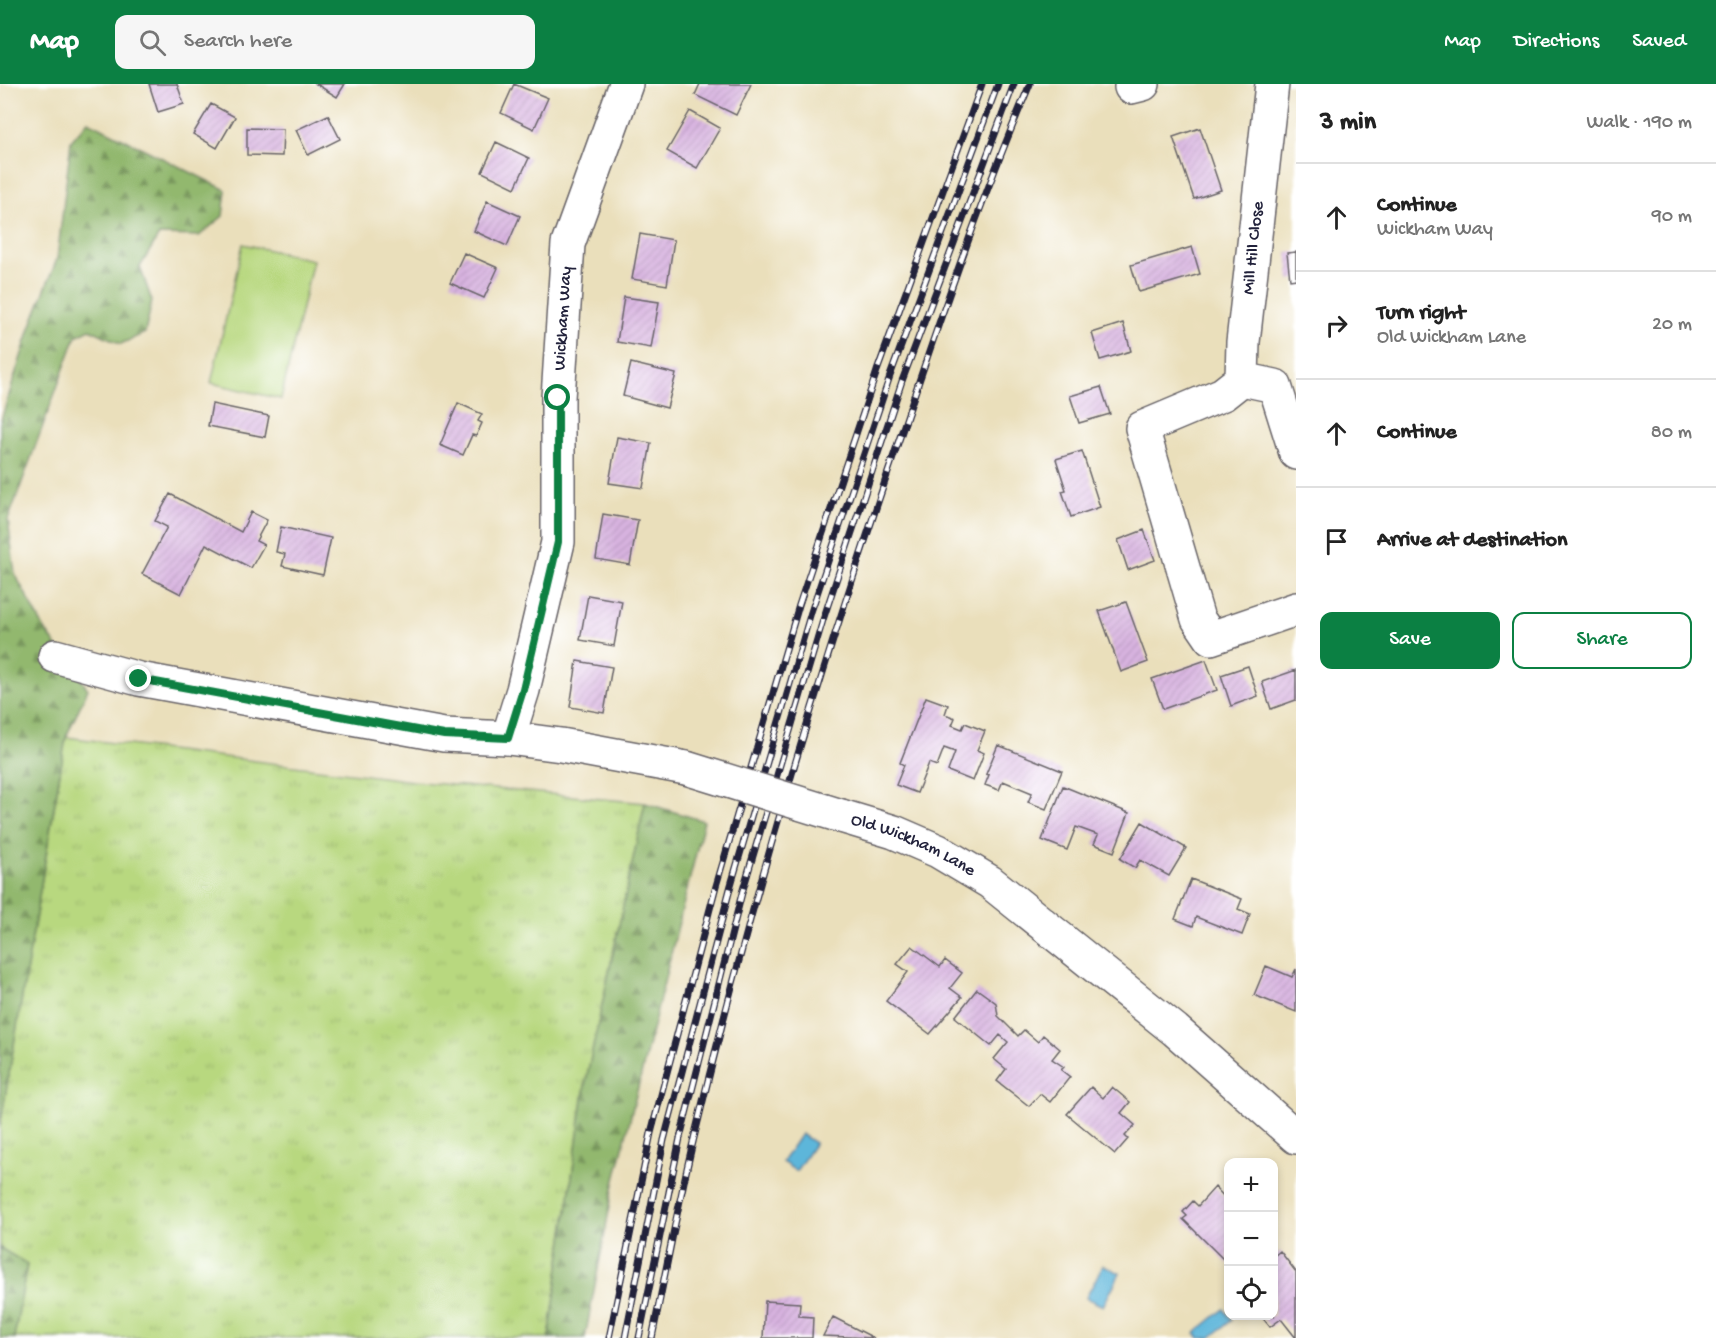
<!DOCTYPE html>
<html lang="en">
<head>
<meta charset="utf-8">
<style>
  :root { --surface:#fff; --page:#f6f6f6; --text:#222; --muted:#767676; --line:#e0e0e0; --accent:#0b8043 }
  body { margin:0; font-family:"Gochi Hand",sans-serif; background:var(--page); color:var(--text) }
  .controls { position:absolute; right:18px; bottom:18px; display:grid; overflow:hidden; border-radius:12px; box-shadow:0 3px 9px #0003 }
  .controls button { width:54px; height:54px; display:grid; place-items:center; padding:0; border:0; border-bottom:2px solid var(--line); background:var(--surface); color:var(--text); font:30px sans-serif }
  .stop { position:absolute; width:18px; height:18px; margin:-14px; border:4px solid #0b8043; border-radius:50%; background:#fff }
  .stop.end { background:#0b8043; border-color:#fff; box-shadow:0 2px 6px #0008 }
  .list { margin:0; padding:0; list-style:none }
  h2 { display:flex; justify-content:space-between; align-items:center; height:78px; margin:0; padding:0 24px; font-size:26px }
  h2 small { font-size:20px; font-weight:400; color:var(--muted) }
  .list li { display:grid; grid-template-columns:39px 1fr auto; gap:18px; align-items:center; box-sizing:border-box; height:108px; padding:0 24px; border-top:2px solid var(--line) }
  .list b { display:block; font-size:22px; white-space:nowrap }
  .list p { margin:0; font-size:20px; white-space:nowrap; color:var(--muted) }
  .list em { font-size:20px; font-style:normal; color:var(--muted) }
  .actions { display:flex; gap:12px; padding:18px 24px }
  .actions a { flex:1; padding:14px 0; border:2px solid var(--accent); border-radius:12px; text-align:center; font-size:21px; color:var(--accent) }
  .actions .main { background:var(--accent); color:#fff }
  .icon { flex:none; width:33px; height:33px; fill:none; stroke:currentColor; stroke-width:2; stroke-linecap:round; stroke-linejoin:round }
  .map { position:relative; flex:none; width:1296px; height:1254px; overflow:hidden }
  header { display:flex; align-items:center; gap:36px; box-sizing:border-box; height:84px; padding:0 30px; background:var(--accent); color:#fff }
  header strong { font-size:28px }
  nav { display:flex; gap:33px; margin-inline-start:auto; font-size:21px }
  .search { width:420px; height:54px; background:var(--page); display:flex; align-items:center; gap:15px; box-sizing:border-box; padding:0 21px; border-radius:12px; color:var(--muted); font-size:22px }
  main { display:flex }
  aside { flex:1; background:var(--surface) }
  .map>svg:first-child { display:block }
  .grass { fill:url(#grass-tufts); stroke:#6d7d5d; stroke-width:1.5 }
  .forest { fill:url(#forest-firs); stroke:#5a6d54; stroke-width:1.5 }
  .pitch { fill:#b8d87f; stroke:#6d7d5d; stroke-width:1.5 }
  .water { fill:#5db6da; stroke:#406c8a; stroke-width:1.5 }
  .building { fill:url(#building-hatch) }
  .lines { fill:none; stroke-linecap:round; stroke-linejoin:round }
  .minor-casing { stroke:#686468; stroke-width:36 }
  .minor { stroke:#fff; stroke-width:33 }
  .rail-casing { stroke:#22223b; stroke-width:7 }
  .rail { stroke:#fff; stroke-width:4.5; stroke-dasharray:14; stroke-linecap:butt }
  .minor-bridge-casing { stroke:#686468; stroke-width:36; stroke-linecap:butt }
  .minor-bridge { stroke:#fff; stroke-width:33 }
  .route { stroke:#0b8043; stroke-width:8 }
  .labels { text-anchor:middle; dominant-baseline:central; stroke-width:4.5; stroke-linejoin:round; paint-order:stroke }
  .street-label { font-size:18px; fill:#22223b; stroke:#fff }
</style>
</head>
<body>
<header>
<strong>Map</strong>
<div class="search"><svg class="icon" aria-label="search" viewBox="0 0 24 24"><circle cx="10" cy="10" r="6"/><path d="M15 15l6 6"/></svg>Search here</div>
<nav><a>Map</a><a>Directions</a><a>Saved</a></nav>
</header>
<main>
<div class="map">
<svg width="1296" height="1254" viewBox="0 0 1296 1254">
  <defs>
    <pattern id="grass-tufts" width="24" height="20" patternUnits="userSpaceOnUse" patternTransform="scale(1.5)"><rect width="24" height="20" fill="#b8d87f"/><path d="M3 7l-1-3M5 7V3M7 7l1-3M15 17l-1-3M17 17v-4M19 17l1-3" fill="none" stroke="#9eb96f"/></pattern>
    <pattern id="forest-firs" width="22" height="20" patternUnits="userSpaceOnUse" patternTransform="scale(1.5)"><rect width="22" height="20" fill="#92b86e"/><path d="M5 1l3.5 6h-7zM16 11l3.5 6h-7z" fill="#77955c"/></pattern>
    <pattern id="building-hatch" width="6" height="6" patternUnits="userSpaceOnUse" patternTransform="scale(1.5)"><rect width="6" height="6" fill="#d8b3e0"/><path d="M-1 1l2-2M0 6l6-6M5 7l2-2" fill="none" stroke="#b99ac1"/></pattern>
  </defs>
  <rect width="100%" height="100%" fill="#fff"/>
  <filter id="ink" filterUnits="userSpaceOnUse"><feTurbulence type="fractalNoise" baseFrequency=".0167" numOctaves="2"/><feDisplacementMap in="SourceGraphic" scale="12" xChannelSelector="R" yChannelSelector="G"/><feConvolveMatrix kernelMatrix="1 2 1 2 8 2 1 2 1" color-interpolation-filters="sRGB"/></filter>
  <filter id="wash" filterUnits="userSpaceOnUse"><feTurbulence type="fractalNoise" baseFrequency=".008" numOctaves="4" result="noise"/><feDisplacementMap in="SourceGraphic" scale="24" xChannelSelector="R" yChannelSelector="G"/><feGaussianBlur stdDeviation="1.35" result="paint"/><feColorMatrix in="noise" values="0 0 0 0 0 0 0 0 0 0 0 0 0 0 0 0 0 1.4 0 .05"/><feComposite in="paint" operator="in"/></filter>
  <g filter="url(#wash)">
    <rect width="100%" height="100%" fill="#eadfbb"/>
    <path class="grass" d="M66,653L421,698L645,719L585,1001L549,1254H14L27,1181L0,1164V1043Z"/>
    <path class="forest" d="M88,37L226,106L223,132L199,152L159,151L140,183L152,217L145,249L121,260L90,245L76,252L8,436L15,490L45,546L88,605L66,653L0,1043V339L31,241L57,175L71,57Z
      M645,719L704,737L614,1100L585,1254H549L585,1001Z
      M0,1164L27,1180L14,1254H0Z"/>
    <path class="pitch" d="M243,160L313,176L281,315L211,299Z"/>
    <path class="water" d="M801,1050L815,1059L796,1087L782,1078Z
      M1103,1181L1120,1189L1103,1222L1086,1214Z
      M1224,1225L1232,1236L1210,1254H1199L1195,1249Z"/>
    <g id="blocks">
      <path class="building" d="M149,0H177L184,20L158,28Z
        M316,0H345L337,13Z
        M514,0L548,14L534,45L501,29Z
        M700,0H751L736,31L695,11Z
        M211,20L235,33L217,64L193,50Z
        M690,27L720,44L697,84L667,67Z
        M328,31L340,55L308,71L296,46Z
        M247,44L283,45L282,72L247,71Z
        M1200,44L1221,106L1194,115L1173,53Z
        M496,58L529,74L515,104L482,88Z
        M487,117L520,132L507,162L474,147Z
        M640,150L674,156L667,201L632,195Z
        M1192,163L1200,190L1139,208L1131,181Z
        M1296,168V195L1290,196L1287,169Z
        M464,169L498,184L484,214L450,199Z
        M624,213L659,218L651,264L617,258Z
        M1123,239L1131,267L1100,276L1092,249Z
        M631,279L676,290L667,324L623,312Z
        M1101,303L1110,330L1079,339L1070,312Z
        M458,319L482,330L478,337L482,339L476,352L472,351L463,371L440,361Z
        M212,320L269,332L265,353L208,342Z
        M617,353L651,359L643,404L609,399Z
        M1082,367L1100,423L1071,433L1062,407L1066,406L1056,375Z
        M170,410L241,448L251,428L267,436L256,457L264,461L251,484L206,460L181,510L142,490L167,443L155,437Z
        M603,430L638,436L630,481L596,475Z
        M281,443L331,454L323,491L282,482L285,470L276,468Z
        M1144,446L1155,476L1128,486L1118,456Z
        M588,511L622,517L614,562L580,556Z
        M1126,518L1148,578L1121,588L1099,527Z
        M1206,576L1217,606L1163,625L1152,595Z
        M577,577L612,583L604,629L570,623Z
        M1248,582L1258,612L1231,622L1221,591Z
        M1296,586V616L1271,625L1262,598Z
        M926,613L948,621L945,630L955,634L952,641L962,645L965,639L985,647L977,666L984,669L973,697L948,687L955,668L944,664L937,682L929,679L917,709L896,701L904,681L900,679Z
        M998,661L1062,687L1046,725L1028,718L1032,709L1003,697L999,706L985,701L989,691L986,690Z
        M1063,702L1129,729L1114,768L1094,760L1098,751L1076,743L1067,766L1042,756Z
        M1142,738L1186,764L1169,792L1140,776L1135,784L1120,775Z
        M1191,795L1242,815L1238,825L1250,830L1242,851L1196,833L1193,842L1175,835Z
        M912,862L940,883L945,876L962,889L950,904L962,913L930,950L886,917L908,888L897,880Z
        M1266,882L1292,893L1296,885V928L1254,911Z
        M977,905L996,919L998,932L1018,952L1024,946L1038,958L1043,951L1060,965L1052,975L1064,983L1061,986L1070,993L1050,1018L1040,1010L1029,1022L997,997L1006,985L994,975L1008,958L1000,951L991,962L955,933Z
        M1091,1003L1103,1014L1112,1003L1130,1018L1121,1029L1135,1041L1125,1052L1128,1055L1115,1070L1067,1030Z
        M1215,1103L1228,1117V1180L1183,1135L1187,1132L1183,1128L1193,1117L1198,1122Z
        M1280,1167L1296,1188V1254L1281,1235L1270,1243L1261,1232H1274V1172Z
        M765,1217L800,1219L799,1232L813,1233L812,1254H763Z
        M833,1233L874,1254L823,1252Z"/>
    </g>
  </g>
  <g filter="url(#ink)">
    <use href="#blocks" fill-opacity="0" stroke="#686468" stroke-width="1.5"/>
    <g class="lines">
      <g class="minor-casing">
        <g id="minor">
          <path d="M1272,0L1243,258L1242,295L1275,302L1296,369"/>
          <path d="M1131,3L1143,0"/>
          <path d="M1242,295L1223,310L1142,344L1198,535L1211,554L1296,525"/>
          <path d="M55,572L139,595L444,651L508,654L561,661L686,684"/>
          <path id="s1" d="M508,654L523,606L558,458V314L568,160L626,0"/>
          <path id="s2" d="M841,732L894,748L938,767L990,798L1175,946L1296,1053"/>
        </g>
      </g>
      <use href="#minor" class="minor"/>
      <g class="rail-casing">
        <path id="rail" d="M609,1254L651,1049L716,802L799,521L877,287L982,0
          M625,1254L664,1056L731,801L811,528L890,292L998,0
          M639,1254L680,1054L742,809L823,536L902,297L1014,0
          M652,1254C666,1187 678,1120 694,1054C750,819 820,587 898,359C939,238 980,117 1030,0"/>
      </g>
      <use href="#rail" class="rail"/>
      <g class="minor-bridge-casing">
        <path id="minor-bridge" d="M686,684L841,732"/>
      </g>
      <use href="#minor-bridge" class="minor-bridge"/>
    </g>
  </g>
  <g class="lines" filter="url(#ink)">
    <path class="route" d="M139,595L444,651L508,654L523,606L558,458V314"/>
  </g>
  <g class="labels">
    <g class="street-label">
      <text transform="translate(1254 164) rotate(-84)">Mill Hill Close</text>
      <text stroke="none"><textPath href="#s1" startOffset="426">Wickham Way</textPath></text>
      <text stroke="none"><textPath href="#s2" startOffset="78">Old Wickham Lane</textPath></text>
    </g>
  </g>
</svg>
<div class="controls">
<button>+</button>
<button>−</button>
<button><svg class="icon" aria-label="locate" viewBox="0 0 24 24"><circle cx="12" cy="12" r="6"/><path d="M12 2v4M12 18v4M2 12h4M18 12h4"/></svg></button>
</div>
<div class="stop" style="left:558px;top:314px"></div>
<div class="stop end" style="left:139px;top:595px"></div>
</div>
<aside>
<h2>3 min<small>Walk · 190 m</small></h2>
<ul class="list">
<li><svg class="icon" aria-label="ahead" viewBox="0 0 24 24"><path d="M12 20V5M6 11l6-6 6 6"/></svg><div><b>Continue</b><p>Wickham Way</p></div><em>90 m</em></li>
<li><svg class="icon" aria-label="right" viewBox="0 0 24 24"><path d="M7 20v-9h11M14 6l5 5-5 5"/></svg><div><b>Turn right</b><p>Old Wickham Lane</p></div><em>20 m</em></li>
<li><svg class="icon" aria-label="ahead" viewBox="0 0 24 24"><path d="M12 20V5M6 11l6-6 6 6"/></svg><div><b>Continue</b></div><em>80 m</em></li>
<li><svg class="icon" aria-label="arrive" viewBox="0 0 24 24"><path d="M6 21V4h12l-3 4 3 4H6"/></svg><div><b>Arrive at destination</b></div></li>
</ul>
<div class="actions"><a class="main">Save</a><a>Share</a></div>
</aside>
</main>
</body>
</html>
